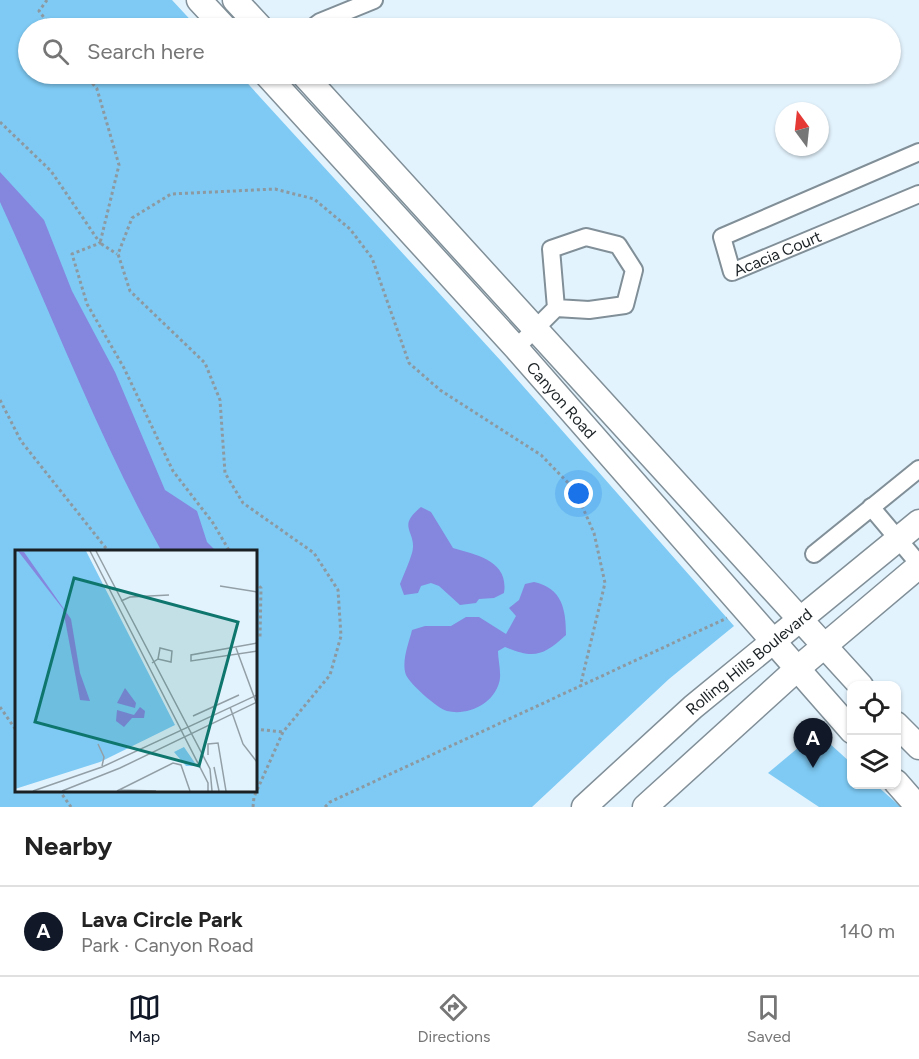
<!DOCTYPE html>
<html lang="en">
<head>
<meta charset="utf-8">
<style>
  :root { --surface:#fff; --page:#f2f2f2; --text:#222; --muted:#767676; --line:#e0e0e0; --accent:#111827 }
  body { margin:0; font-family:Figtree,sans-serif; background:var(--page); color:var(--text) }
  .controls { position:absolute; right:18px; bottom:18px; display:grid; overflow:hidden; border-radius:12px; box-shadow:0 2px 4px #0004 }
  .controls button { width:54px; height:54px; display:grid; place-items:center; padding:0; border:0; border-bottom:2px solid var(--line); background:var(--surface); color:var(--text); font:30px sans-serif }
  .compass { position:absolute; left:775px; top:102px; width:54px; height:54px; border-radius:50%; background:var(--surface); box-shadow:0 2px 4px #0004; rotate:345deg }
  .you { position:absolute; left:579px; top:494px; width:21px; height:21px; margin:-15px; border:4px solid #fff; border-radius:50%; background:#1a73e8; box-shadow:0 0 0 9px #1a73e833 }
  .badge { display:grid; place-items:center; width:39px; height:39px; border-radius:50%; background:var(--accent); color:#fff; font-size:20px; font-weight:700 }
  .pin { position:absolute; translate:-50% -50px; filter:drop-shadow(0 2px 3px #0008) }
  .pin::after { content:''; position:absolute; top:32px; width:21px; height:18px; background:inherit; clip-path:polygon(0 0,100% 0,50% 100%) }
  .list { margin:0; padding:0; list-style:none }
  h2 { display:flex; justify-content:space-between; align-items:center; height:78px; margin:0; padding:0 24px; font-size:26px }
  h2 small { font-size:20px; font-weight:400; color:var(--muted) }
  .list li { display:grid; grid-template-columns:39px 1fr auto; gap:18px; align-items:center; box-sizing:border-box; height:90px; padding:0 24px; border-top:2px solid var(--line) }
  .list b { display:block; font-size:22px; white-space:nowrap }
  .list p { margin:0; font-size:20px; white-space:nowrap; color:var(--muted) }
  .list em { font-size:20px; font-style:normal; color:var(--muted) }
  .icon { flex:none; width:33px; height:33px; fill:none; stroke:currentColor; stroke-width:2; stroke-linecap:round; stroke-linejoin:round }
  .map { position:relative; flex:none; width:919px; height:807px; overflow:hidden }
  .search { position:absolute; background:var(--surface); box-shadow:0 2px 4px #0004; left:18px; right:18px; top:18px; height:66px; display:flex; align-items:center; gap:15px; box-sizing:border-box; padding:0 21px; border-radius:33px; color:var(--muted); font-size:22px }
  .sheet { height:168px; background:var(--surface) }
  nav { display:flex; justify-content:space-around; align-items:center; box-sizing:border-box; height:84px; border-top:2px solid var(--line); background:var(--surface); font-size:16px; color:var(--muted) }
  nav a { display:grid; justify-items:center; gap:3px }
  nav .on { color:var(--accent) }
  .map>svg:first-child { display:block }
  .green { fill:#7ecaf4; fill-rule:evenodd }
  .water { fill:#8586de }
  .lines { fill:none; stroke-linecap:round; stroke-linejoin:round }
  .minor-casing { stroke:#808f98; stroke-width:20 }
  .secondary-casing { stroke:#808f98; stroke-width:27 }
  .path { stroke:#8d99a0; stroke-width:3; stroke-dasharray:3 3; stroke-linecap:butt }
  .minor { stroke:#fff; stroke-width:16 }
  .secondary { stroke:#fff; stroke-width:24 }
  .labels { text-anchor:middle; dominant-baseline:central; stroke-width:6; stroke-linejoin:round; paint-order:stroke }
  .street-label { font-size:16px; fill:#1a2023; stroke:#fff }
  .inset-road { fill:none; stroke:#939fa6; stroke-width:1.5 }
  .view { fill:#0f766e; fill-opacity:0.15; stroke:#0f766e; stroke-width:3 }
  .inset-edge { fill:none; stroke:#1a2023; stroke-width:3 }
</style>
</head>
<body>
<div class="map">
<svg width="919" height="807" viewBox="0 0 919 807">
  <rect width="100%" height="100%" fill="#e3f3fd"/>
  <path class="green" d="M0,0H172L198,28H28V74H239L501,361L734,626L669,679L532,807H0ZM16,552H255V790H16Z
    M817,732L851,763L852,784L876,785L901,807H819L768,773Z"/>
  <path class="water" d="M0,172L44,220L72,291L115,372L165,490L197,511L207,542L217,552H162C99,439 54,319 0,202Z
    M421,507L431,512L453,548C477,555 509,561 504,593L494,598L479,599L476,603L460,605L439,586L431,583L421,586L418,593L404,595L400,584C404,574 409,563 412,553C418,531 395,528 421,507Z
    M534,582C562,588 566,609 566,635C543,656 534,659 505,647L498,651C498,661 502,674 499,683C493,704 468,716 447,711C438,709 410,684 406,675C401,661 409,643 412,630L425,626H451L466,617H479L506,634L516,616L509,608L519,600L525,584Z"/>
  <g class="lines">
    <g class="minor-casing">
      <g id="minor">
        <path d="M312,28L320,22L374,0"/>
        <path id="s1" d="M919,152L722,237L732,272L919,194"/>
        <path d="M516,348L556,308L589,310L625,305L634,270L618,245L586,237L551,249L556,308"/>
        <path d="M871,507L919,564"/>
        <path d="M814,554L919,469"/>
      </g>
    </g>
    <g class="secondary-casing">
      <g id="secondary">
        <path d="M199,0L225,28"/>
        <path d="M235,0L261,28"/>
        <path id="s2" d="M266,74L516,348L852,731"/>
        <path d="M303,74L861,686"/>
        <path d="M896,724L919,747"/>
        <path d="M896,782L918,807"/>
        <path id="s3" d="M584,807L693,707L919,522"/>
        <path d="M645,807L797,669L919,566"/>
      </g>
    </g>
    <path class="path" d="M47,0L39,11L52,28
      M85,74L97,89L119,165L100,243L117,254
      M0,122L51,171L100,243L72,254L87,304L124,368L173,471L213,523L230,552
      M0,400L21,441L109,552
      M255,582L261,588L260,637L255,640
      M0,707L16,730
      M255,729L283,732
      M59,790L71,807
      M253,807L254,797L283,732L330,675L341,636L338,590L314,553L243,503L225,473L220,400L205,363L130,291L118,254L132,218L171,194L275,189L314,199L350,229L372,258L409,363L440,390L541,455L575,490L594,533L605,583L580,687
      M325,807L330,802L727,618"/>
    <use href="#minor" class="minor"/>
    <use href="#secondary" class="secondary"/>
  </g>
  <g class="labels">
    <g class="street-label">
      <text stroke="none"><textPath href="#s1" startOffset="300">Acacia Court</textPath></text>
      <text stroke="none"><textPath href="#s2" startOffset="440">Canyon Road</textPath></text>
      <text stroke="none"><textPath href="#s3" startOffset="220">Rolling Hills Boulevard</textPath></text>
    </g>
  </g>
  <g transform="translate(15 550)">
    <rect width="242" height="242" fill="#e3f3fd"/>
    <path d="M0,1H71L160,175L85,212L0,239ZM169,197L182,216H171L159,202Z" fill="#7ecaf4"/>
    <path d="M3,1L9,2L56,69L65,123L75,151L65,150L48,59ZM110,138L121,153L120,158L102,153ZM125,157L130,161L129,168H117L109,177L101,171L102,160L119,165Z" fill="#8586de"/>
    <path class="inset-road" d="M75,1L193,233V241M81,1L195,219L197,241M205,36L242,42M106,51L115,47L154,45M242,93L176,105V111L242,101M221,98L241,152M137,113L143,109L156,112L157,101L145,98L143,109M215,157L228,194L242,212M178,166L224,145M83,194L89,207L87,216M193,205V194L203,193L211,241M199,217L204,241M105,240L141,241M18,241L87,217L242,145M47,241L105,218L242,152M102,241L158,213L166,215L175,241"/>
    <path class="view" d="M59,28L223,72L184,216L20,172Z"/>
    <rect width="242" height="242" class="inset-edge"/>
  </g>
</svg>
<div class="controls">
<button><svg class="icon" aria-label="locate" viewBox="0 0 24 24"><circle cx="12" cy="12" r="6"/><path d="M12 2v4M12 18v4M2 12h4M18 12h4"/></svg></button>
<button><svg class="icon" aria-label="layers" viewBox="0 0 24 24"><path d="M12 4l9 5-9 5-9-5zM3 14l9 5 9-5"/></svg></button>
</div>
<svg class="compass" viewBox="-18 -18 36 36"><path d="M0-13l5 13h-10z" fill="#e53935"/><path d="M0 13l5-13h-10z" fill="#767676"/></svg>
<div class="you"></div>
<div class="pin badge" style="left:813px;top:768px">A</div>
<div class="search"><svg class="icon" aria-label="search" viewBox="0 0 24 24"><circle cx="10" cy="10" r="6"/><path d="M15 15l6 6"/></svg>Search here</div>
</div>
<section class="sheet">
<h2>Nearby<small></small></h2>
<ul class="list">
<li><span class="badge">A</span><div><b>Lava Circle Park</b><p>Park · Canyon Road</p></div><em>140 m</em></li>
</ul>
</section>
<nav>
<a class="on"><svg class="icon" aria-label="map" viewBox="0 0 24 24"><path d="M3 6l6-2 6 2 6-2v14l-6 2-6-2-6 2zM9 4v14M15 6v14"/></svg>Map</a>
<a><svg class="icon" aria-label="directions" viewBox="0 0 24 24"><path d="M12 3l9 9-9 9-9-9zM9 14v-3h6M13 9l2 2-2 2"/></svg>Directions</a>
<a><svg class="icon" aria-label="saved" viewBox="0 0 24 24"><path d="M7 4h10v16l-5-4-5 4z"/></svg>Saved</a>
</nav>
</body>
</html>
